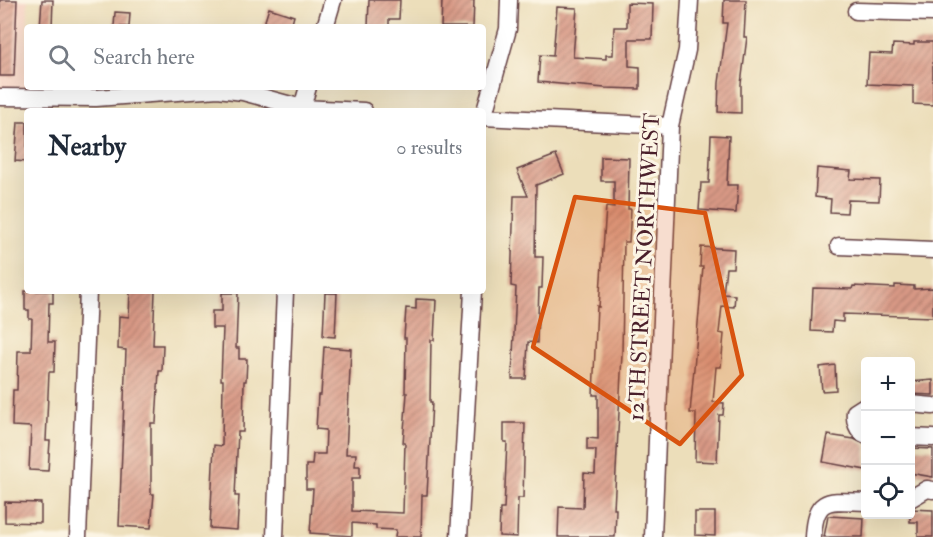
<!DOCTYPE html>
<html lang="en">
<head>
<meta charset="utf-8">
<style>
  :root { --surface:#fff; --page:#f2f2f3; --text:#1f2937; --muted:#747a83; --line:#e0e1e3 }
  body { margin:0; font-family:"IM FELL Double Pica",serif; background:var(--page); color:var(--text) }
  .controls { position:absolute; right:18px; bottom:18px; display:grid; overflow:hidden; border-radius:6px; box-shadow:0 6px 24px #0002 }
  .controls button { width:54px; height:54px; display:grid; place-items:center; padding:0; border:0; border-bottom:2px solid var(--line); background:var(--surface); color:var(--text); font:30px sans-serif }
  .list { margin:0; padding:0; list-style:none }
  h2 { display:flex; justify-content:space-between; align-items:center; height:78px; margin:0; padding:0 24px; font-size:26px }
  h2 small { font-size:20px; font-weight:400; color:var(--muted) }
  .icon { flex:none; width:33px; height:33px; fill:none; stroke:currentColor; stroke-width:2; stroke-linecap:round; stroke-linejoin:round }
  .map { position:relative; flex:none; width:933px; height:537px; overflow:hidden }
  .search { position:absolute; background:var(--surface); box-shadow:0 6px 24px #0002; left:24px; top:24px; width:462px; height:66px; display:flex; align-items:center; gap:15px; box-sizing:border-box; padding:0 21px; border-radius:6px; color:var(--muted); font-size:22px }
  .panel { position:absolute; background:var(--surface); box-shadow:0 6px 24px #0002; left:24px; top:108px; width:462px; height:186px; border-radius:6px }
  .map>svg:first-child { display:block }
  .built { fill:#f6d2c3 }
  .building { fill:url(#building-hatch) }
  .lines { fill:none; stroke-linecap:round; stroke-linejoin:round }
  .minor-casing { stroke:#623c40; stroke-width:19 }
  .minor { stroke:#fff; stroke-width:16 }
  .marked { fill:#d8530f; fill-opacity:0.2; stroke:#d8530f; stroke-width:4.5; stroke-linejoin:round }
  .labels { text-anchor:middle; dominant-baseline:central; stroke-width:6; stroke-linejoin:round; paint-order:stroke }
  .street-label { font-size:22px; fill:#4a1f2b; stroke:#fcf5e5 }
</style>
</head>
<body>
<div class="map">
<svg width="933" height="537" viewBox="0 0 933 537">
  <defs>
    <pattern id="building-hatch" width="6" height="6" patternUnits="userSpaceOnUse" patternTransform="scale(1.5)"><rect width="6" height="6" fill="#d89985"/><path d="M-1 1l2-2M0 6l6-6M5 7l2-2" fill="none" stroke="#b17c6d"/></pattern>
  </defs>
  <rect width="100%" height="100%" fill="#fcf5e5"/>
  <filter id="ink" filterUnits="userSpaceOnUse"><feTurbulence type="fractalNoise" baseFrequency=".0167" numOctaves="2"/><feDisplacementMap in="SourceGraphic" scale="12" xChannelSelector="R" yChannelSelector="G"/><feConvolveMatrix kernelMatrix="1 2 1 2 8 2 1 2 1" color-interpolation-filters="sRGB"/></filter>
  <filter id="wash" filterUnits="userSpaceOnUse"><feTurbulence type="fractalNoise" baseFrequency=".008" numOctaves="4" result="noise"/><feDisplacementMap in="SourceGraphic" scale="24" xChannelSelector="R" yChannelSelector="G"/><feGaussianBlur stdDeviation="1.35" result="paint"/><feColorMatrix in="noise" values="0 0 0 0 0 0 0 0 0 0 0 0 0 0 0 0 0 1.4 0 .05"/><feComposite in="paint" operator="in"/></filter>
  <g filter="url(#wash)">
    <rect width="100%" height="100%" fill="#ecdeba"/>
    <path class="built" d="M0,0H28L27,87H32V89L0,88Z"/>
    <g id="blocks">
      <path class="building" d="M0,0H17L14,76H0Z
        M42,0H53L52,27H40Z
        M369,0H400L399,19H389V27H368Z
        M442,0H474L473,27H441Z
        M724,0H746L744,37H747L741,84V113L718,112L719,83L727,23H723Z
        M627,3L653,4L652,39H629V66L640,67V89L605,88L538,82L540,55L553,56L557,7L577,8L573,57L606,59V55H613L614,27H627Z
        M269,8L294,16L291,27H263Z
        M115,12L130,13L129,27H114Z
        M914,42H933V105L913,104V86L867,84L869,53L892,54L893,44L914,45Z
        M18,122H27V162L15,161Z
        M711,135L729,136L727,185H738L736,213L699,210L701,183H709Z
        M556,155L564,174L536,185L535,257H543L542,288H539L537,343L528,342L526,379H512L516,287L511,286L514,196H528L517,170Z
        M601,157L629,158L628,209H631L629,242H624L622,354L614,509H616L615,537H558L559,507L583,508L584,473L595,474L596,450H587V438L598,439V395H593L597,306L599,307L606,207L614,208V181H601Z
        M817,168L851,171L850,179L880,180L879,201L848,200L847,213L830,212L831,199L815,197Z
        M701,247L734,249L733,268H726L723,294L735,295L734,307L722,306L719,333L724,334L721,367H716L713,402L724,403L723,415H719L717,462L695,461L696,413H690L703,267H700Z
        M895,285L914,286V289L933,288V317L843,314V322L833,321L832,332L811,331L813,288L852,289L853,286L895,288Z
        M25,291H53V303H49L48,342H55L54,372H49L46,441H50L48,471L29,470L31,427L12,426L13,390H17L18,351H31L32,319H29V310H25Z
        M130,291H155L153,345H163L162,371H159L156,423H151V494H154L151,528L119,526L126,350L118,349L119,316L129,317Z
        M222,293H238L236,348H239V359H247L246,381H244L243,432H238L235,496H239L237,530L210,528L214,445L222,446L223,380H221L223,328H212V311H222Z
        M325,293H337L335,337L323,336Z
        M416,299L436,300L434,340H431L430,402H432L427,495H422L421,537H395L396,530L376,529V525L352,523V536L310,533L313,489H306V465H312L313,454H325L326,430L316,429L318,395H321L324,347L351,349L346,454H356L355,466H360V478H352V511L403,513L405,443H403L407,393H405L406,338H404L406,308L416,309Z
        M835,365L836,390L822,391L820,367Z
        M933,380V395L910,394V382Z
        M504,423H525L523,498H518L517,537L499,536L500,509H504L507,442H504Z
        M828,435L854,439L866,445V470L823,462Z
        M910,448L933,449V477L910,473Z
        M5,502L41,503V523L5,522Z
        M910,509L933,510V537H918V522H910Z
        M695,512H715V536L695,535Z
        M828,516L864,518L863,537H824Z"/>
    </g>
  </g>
  <g filter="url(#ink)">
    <use href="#blocks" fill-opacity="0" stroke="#623c40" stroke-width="1.5"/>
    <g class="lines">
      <g class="minor-casing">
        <path id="minor" d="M856,11L933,13
          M325,27L333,0
          M0,97L96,98L218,89L243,92L302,108L364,111
          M301,111L308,87
          M483,117L670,126
          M483,118L508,29L509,0
          M839,246L933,250
          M910,404L933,406
          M866,405L855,412C854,420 857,432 866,435
          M910,437L933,438
          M910,499L927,489L933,490
          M78,537L88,291
          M275,537L285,291
          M459,537L473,291
          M653,537L670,126L687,50L690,0
          M813,537C815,495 830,501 866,502"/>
      </g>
      <use href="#minor" class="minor"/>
    </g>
  </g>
  <path class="marked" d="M575,197L705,213L742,375L680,444L533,347Z"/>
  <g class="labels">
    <g class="street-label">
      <text transform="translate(644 267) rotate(-87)">12TH STREET NORTHWEST</text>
    </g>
  </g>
</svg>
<div class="controls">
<button>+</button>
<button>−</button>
<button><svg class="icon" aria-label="locate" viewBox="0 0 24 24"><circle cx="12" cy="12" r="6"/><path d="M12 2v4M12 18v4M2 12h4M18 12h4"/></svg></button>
</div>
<div class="search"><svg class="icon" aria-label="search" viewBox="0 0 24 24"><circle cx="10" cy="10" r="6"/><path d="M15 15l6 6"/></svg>Search here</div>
<section class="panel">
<h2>Nearby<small>0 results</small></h2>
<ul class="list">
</ul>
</section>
</div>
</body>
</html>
